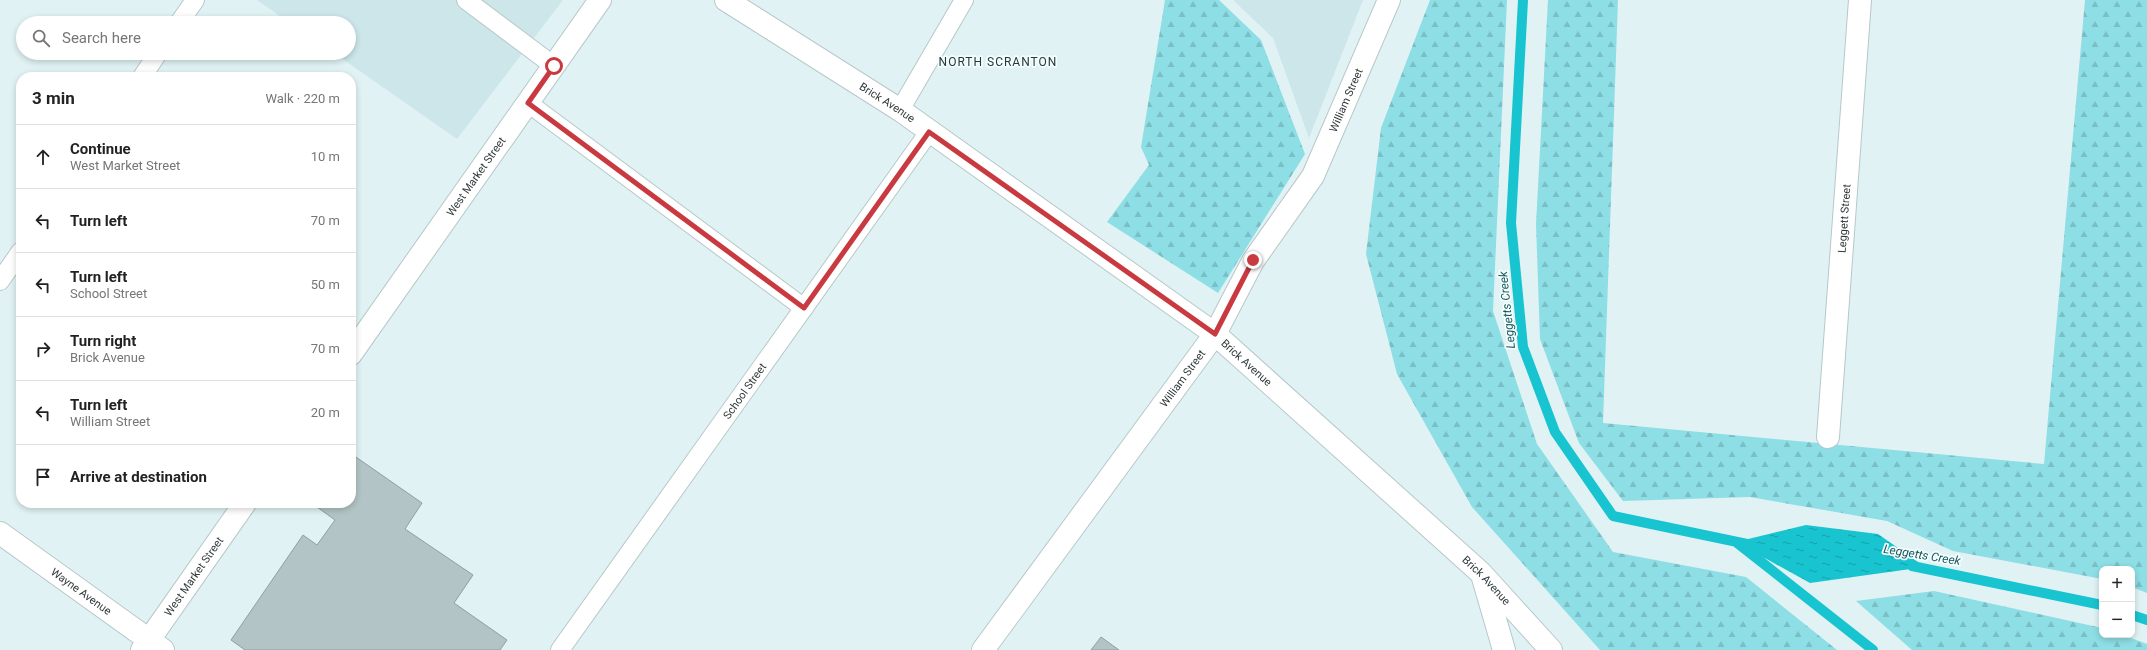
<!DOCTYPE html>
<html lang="en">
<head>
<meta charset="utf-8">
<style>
  :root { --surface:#fff; --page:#f2f2f2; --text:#222; --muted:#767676; --line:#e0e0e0 }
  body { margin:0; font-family:Roboto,sans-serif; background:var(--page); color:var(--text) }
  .controls { position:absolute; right:12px; bottom:12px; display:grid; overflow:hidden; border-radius:8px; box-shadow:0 2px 6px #0003 }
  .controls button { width:36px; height:36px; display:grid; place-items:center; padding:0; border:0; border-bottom:1px solid var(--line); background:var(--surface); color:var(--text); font:20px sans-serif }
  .stop { position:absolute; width:12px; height:12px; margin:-9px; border:3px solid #c93940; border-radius:50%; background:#fff }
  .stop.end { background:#c93940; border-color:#fff; box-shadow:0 1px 4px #0008 }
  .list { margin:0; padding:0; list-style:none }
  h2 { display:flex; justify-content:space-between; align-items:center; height:52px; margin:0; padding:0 16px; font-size:17px }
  h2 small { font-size:13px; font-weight:400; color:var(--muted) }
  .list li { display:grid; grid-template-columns:26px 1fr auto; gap:12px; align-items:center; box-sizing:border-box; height:64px; padding:0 16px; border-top:1px solid var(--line) }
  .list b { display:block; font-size:15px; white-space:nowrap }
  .list p { margin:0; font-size:13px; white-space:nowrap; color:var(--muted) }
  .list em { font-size:13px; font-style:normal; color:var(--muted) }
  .icon { flex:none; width:22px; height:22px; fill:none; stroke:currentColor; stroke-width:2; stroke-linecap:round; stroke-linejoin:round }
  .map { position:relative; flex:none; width:2147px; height:650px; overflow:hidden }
  .search { position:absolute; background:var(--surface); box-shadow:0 2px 6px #0003; left:16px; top:16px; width:340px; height:44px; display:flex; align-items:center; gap:10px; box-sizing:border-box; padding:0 14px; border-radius:22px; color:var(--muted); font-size:15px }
  .panel { position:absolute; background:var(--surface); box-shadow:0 2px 6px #0003; left:16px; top:72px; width:340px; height:436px; border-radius:16px }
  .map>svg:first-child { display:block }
  .built { fill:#cce6e9 }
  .forest { fill:url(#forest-firs) }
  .water { fill:url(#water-ripples) }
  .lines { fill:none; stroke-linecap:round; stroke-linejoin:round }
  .stream { stroke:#18c4cf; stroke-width:10 }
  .building { fill:#b2c4c5; stroke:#8fa0a1 }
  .service-casing { stroke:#b7c8ca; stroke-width:20 }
  .minor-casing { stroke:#b7c8ca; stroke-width:24 }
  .secondary-casing { stroke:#b7c8ca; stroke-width:24 }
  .service { stroke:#fff; stroke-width:18 }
  .minor { stroke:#fff; stroke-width:22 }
  .secondary { stroke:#fff; stroke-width:22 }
  .route { stroke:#c93940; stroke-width:5 }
  .labels { text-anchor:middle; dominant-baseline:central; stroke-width:3.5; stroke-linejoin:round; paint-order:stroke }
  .street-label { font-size:11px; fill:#313839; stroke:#f3feff }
  .neighbourhood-label { font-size:12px; letter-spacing:1px; fill:#283738; stroke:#f3feff }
  .water-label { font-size:12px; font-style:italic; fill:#18565b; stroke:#f3feff }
</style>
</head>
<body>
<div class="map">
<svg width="2147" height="650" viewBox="0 0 2147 650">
  <defs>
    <pattern id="forest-firs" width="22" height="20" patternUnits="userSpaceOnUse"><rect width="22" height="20" fill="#8ddee5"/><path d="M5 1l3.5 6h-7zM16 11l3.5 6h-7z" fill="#7abfc5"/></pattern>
    <pattern id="water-ripples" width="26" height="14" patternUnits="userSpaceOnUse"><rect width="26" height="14" fill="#18c4cf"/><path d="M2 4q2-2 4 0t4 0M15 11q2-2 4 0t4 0" fill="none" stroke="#16a0a9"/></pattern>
  </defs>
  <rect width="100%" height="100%" fill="#e0f2f4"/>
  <path class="built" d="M257,0H563L457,139L334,53H349V23H290Z
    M1233,0H1363L1309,138L1273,38Z"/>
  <path class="forest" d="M1165,0H1219L1261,40L1305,154L1218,293L1107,222L1149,165L1141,147Z
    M1430,0H1507L1493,311L1537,444L1613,552L1746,577L1837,650H1600L1472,507L1397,374L1366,254L1381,128Z
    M1548,0H1618L1603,423L2044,464L2085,0H2147V593L2132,587V569H2102V579L1953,551L1887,521L1750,497L1623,501L1579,443L1540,339L1536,224Z
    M1934,591L2102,628V635H2123L2147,644V650H1912L1856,601Z"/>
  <path class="water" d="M1806,525L1878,534L1925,567L1810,583L1736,542Z"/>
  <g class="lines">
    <path class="stream" d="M1523,0L1511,223L1523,347L1555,432L1613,516L1747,544
      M1736,542L1873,650
      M1912,566L2102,605
      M2132,615L2147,620"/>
  </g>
  <path class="building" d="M353,455L422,503L405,529L473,575L454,603L507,640L500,650H245L231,640L303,535L317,545L335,520L317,507L319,503H351V458Z
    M1101,637L1119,650H1091Z"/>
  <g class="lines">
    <g class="service-casing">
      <g id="service">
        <path d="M466,0L554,66"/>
        <path d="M179,23L195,0"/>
        <path d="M142,77L158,53"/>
        <path d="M528,103L804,308"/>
        <path d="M900,110L964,0"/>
        <path d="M0,281L21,251"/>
        <path id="s1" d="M560,650L929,132"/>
      </g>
    </g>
    <g class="minor-casing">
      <g id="minor">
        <path id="s2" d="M726,0L900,110L1215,334L1481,573L1551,650"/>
        <path id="s3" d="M1828,437L1860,0"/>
        <path id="s4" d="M0,533L163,650"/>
        <path d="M1483,578L1504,650"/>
        <path id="s5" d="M983,650L1215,334L1253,261L1313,176L1389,0"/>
      </g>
    </g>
    <g class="secondary-casing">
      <g id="secondary">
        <path id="s6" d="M351,354L600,0"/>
        <path id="s7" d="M142,650L245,503"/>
      </g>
    </g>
    <use href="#service" class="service"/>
    <use href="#minor" class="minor"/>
    <use href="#secondary" class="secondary"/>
  </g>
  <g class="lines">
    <path class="route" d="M554,66L528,103L804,308L929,132L1215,334L1253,260"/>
  </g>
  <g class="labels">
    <g class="street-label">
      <text stroke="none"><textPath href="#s5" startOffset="661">William Street</textPath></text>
      <text stroke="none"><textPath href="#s2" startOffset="191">Brick Avenue</textPath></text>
      <text stroke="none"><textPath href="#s6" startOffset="217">West Market Street</textPath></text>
      <text stroke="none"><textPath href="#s3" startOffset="219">Leggett Street</textPath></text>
      <text stroke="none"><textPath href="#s2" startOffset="635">Brick Avenue</textPath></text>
      <text stroke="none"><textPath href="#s5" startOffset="337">William Street</textPath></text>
      <text stroke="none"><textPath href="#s1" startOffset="318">School Street</textPath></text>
      <text stroke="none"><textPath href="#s7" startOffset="90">West Market Street</textPath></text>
      <text stroke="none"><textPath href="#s2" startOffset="959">Brick Avenue</textPath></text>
      <text stroke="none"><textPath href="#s4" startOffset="100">Wayne Avenue</textPath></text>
    </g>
    <g class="neighbourhood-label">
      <text x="998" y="62">NORTH SCRANTON</text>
    </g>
    <g class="water-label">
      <text transform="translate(1507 310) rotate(-96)">Leggetts Creek</text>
      <text transform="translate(1922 555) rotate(9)">Leggetts Creek</text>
    </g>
  </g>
</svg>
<div class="controls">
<button>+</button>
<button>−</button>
</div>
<div class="stop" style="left:554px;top:66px"></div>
<div class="stop end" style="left:1253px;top:260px"></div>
<div class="search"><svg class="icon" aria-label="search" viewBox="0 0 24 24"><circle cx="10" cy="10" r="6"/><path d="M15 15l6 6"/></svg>Search here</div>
<section class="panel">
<h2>3 min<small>Walk · 220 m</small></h2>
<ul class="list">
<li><svg class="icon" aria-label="ahead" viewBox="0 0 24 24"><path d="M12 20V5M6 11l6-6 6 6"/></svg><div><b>Continue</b><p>West Market Street</p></div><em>10 m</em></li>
<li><svg class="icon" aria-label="left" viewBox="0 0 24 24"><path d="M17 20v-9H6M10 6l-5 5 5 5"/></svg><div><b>Turn left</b></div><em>70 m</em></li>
<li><svg class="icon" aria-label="left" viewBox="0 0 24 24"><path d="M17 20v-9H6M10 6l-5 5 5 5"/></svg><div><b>Turn left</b><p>School Street</p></div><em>50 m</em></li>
<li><svg class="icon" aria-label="right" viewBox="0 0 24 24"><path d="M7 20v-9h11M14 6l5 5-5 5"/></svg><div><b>Turn right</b><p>Brick Avenue</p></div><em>70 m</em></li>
<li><svg class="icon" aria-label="left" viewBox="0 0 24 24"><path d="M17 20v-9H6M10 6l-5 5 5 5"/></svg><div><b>Turn left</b><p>William Street</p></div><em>20 m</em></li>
<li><svg class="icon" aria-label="arrive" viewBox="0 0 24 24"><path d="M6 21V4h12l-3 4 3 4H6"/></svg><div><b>Arrive at destination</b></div></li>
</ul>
</section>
</div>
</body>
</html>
